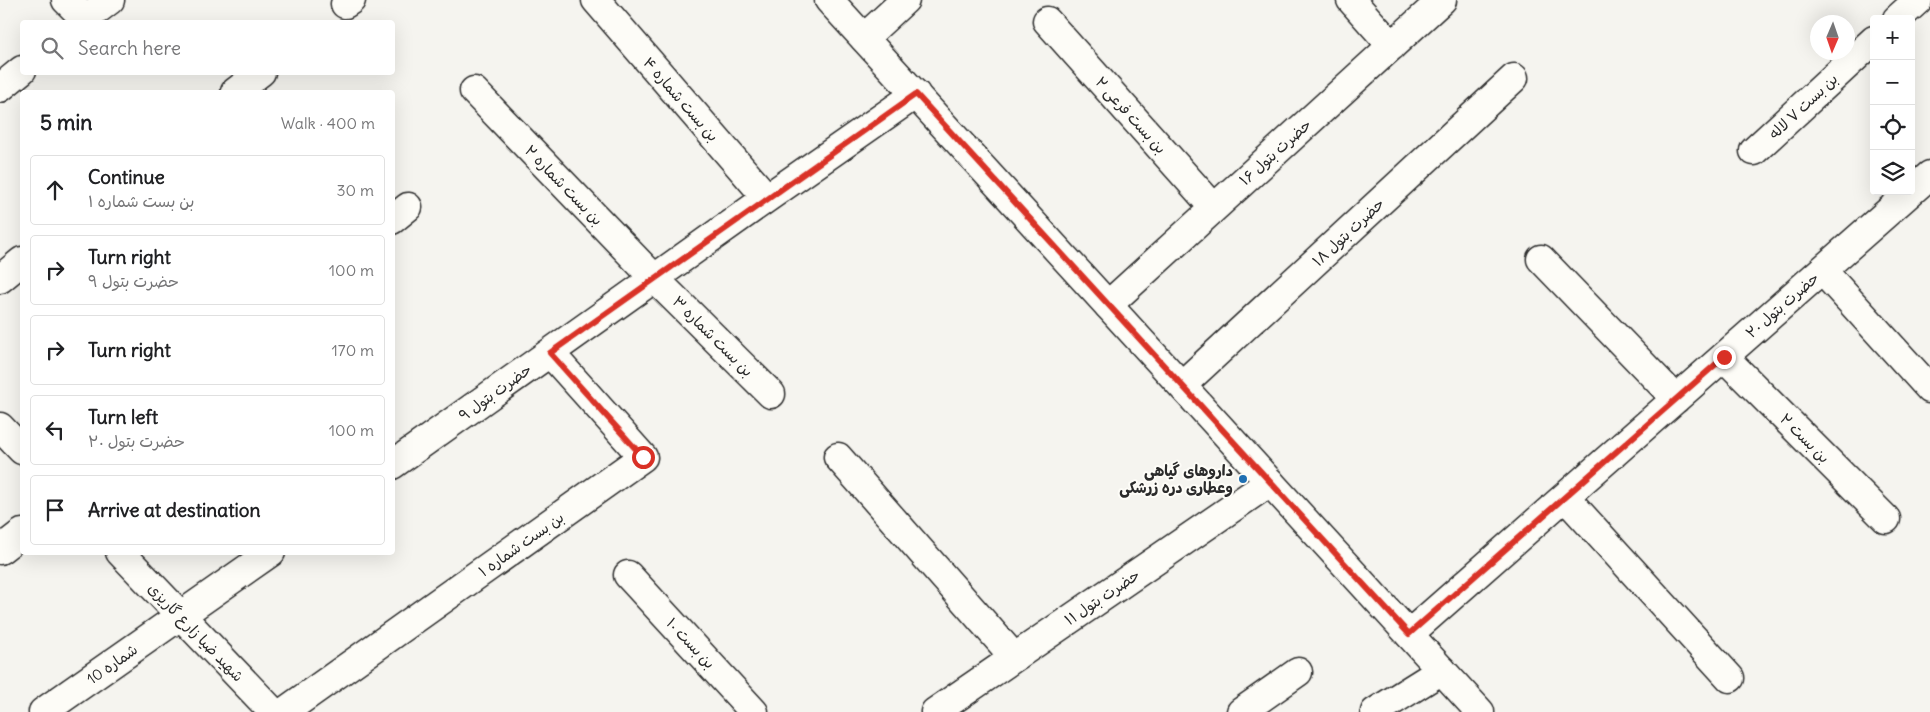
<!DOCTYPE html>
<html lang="en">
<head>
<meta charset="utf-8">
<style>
  :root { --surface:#fff; --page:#f6f6f6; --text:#202124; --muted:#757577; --line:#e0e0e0 }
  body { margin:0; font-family:Delius,"Playpen Sans Arabic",sans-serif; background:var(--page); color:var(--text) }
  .controls { position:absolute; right:15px; top:15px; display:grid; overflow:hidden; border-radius:5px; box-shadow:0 5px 20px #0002 }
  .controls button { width:45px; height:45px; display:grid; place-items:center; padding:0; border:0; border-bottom:1px solid var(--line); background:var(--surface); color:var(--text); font:25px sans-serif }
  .compass { position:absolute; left:1810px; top:15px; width:45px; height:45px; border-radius:50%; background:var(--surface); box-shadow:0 5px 20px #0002; rotate:182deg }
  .stop { position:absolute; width:15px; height:15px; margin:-11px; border:4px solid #d93025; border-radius:50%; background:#fff }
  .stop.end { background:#d93025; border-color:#fff; box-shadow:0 1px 5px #0008 }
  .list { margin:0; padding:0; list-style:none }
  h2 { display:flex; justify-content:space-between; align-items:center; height:65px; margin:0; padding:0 20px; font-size:21px }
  h2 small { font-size:16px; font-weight:400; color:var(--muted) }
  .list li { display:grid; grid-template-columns:32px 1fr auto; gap:15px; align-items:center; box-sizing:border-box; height:70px; margin:0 10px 10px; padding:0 10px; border:1px solid var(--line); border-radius:5px }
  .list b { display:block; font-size:19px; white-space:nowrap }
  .list p { margin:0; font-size:16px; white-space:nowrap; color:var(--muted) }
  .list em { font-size:16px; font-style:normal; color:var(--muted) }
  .icon { flex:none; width:28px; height:28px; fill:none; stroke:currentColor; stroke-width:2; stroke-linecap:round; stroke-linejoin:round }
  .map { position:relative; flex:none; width:1930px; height:712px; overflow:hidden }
  .search { position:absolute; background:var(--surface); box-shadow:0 5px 20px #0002; left:20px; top:20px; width:375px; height:55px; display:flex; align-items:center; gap:12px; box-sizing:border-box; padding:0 18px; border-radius:5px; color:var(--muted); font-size:19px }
  .panel { position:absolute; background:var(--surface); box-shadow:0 5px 20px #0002; left:20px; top:90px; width:375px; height:465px; border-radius:5px }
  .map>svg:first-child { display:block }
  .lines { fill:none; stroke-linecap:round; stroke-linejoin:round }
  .street-casing { stroke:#2b2b2b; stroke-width:31 }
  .secondary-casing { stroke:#2b2b2b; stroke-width:31 }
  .street { stroke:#fdfcf7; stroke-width:28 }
  .secondary { stroke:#fdfcf7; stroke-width:28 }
  .route { stroke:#d93025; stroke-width:6 }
  .poi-dot { fill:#1f6fb2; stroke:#fdfcf7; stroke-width:2 }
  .labels { text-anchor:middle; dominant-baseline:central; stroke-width:4; stroke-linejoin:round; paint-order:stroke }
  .street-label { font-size:15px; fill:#2b2b2b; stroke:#fdfcf7 }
  .poi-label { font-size:15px; font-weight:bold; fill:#2b2b2b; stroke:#fdfcf7; text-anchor:end }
</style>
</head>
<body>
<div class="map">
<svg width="1930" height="712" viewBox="0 0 1930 712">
  <rect width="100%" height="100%" fill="#f5f4ef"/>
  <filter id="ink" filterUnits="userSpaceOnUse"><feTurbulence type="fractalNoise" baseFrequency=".02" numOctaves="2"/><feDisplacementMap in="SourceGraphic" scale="10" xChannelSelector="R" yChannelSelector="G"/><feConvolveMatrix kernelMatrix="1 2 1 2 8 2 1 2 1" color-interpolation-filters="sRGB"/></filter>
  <g filter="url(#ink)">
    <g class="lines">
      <g class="street-casing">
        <path id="street" d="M66,0L85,19
          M596,0L767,198
          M1351,0L1392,46
          M345,4L351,0
          M1897,19L1918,0
          M1047,21L1214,208
          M81,22L110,0
          M864,38L905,0
          M0,88L22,70
          M474,91L654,278L771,394
          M235,92L261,72
          M1754,151L1874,40
          M392,220L408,207
          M1541,259L1676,399
          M1822,270L1930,389
          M0,279L22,261
          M1108,305L1442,0
          M1724,357L1886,519
          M1182,385L1514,78
          M0,427L22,450
          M838,457L1014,657
          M392,465L767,198L916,94
          M1565,497L1730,678
          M0,550L22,533
          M120,552L273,712
          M628,575L754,712
          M1409,634L1930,175
          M43,712L271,552
          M284,712L643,457L550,353
          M935,712L1270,482
          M1241,712L1298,672
          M1375,712L1442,670"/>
      </g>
      <g class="secondary-casing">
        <path id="secondary" d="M829,0L1480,712"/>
      </g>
      <use href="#street" class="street"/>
      <use href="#secondary" class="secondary"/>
    </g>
  </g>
  <g class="lines" filter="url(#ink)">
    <path class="route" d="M643,457L550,353L916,94L1409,634L1724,357"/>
  </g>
  <circle class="poi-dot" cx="1243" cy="479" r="5"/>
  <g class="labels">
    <g class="street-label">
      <text transform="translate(681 99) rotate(49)">بن بست شماره ۴</text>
      <text transform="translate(1803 106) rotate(-43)">بن بست ۷ لاله</text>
      <text transform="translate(1131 115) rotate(48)">بن بست فرعی ۲</text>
      <text transform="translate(1275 152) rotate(-42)">حضرت بتول ۱۶</text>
      <text transform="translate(564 185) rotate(46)">بن بست شماره ۲</text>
      <text transform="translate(1348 232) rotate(-43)">حضرت بتول ۱۸</text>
      <text transform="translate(1782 305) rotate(-41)">حضرت بتول ۲۰</text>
      <text transform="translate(713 336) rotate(45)">بن بست شماره ۳</text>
      <text transform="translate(495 392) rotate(-36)">حضرت بتول ۹</text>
      <text transform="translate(1805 438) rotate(45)">بن بست ۲</text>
      <text transform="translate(521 544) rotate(-35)">بن بست شماره ۱</text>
      <text transform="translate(1102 597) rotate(-34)">حضرت بتول ۱۱</text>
      <text transform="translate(196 632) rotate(46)">شهید ضیا زارع گاریزی</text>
      <text transform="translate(691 643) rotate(47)">بن بست ۱۰</text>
      <text transform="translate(112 664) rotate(-35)">شماره 10</text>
    </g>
    <g class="poi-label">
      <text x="1233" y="470">داروهای گیاهی<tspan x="1233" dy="17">وعطاری دره زرشکی</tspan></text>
    </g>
  </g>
</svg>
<div class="controls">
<button>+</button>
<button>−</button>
<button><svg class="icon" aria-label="locate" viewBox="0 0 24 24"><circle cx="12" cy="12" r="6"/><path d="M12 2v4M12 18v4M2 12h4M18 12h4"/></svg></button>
<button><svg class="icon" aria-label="layers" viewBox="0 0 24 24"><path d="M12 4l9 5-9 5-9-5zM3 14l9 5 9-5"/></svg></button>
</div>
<svg class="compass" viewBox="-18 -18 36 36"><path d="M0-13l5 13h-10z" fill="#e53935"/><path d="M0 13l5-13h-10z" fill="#757577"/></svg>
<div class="stop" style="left:643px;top:457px"></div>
<div class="stop end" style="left:1724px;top:357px"></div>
<div class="search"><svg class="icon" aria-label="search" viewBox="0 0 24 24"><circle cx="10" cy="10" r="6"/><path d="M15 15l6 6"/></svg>Search here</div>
<section class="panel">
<h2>5 min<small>Walk · 400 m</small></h2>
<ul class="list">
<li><svg class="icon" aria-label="ahead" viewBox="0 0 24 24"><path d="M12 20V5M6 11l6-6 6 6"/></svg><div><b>Continue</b><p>بن بست شماره ۱</p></div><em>30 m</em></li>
<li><svg class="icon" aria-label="right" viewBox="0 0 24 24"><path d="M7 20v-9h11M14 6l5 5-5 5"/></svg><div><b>Turn right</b><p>حضرت بتول ۹</p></div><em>100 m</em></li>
<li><svg class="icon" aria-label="right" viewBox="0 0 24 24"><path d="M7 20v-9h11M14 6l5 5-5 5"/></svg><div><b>Turn right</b></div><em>170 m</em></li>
<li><svg class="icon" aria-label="left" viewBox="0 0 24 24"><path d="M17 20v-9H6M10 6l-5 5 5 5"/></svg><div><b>Turn left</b><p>حضرت بتول ۲۰</p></div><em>100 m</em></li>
<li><svg class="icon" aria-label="arrive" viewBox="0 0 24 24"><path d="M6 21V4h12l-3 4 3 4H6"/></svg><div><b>Arrive at destination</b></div></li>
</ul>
</section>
</div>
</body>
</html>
